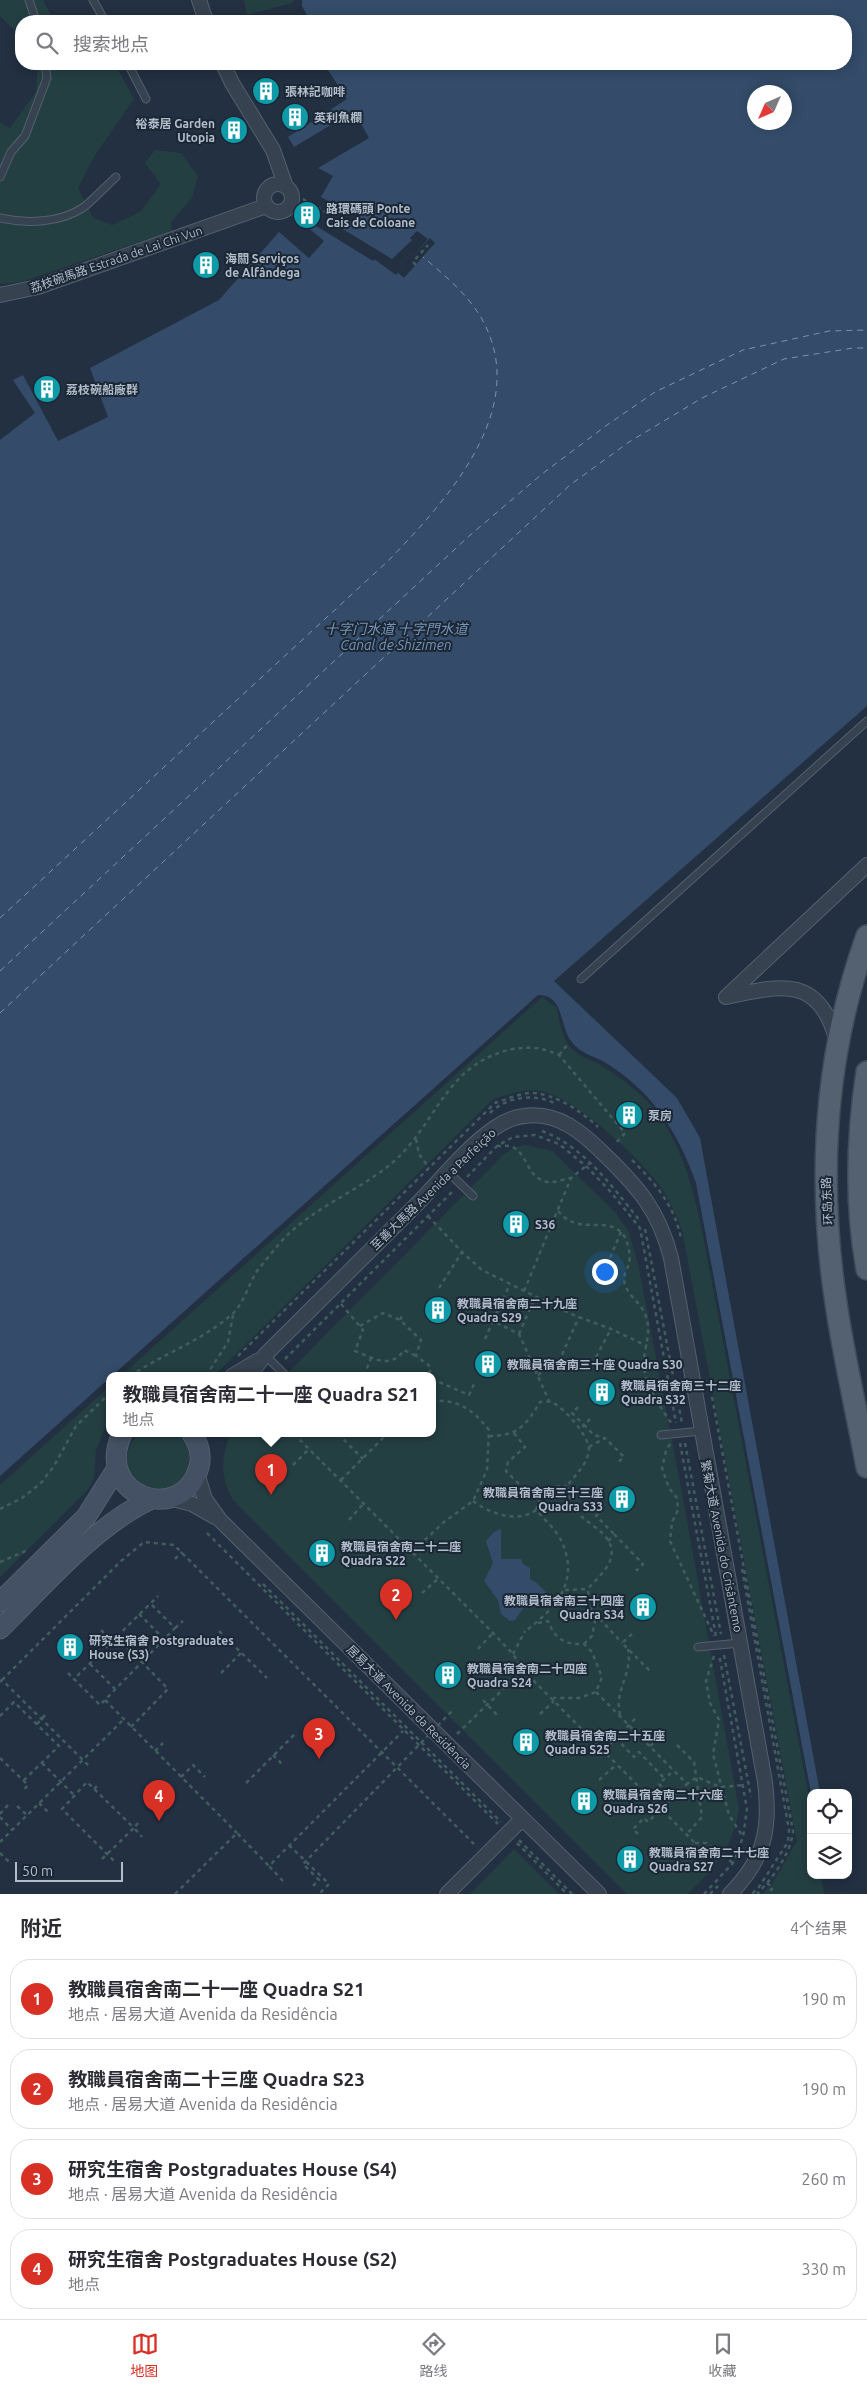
<!DOCTYPE html>
<html lang="zh">
<head>
<meta charset="utf-8">
<style>
  :root { --surface:#fff; --page:#f2f2f3; --text:#2b2b33; --muted:#7c7c81; --line:#e1e1e2; --accent:#d93025 }
  body { margin:0; font-family:Ubuntu,"Noto Sans SC",sans-serif; background:var(--page); color:var(--text) }
  .controls { position:absolute; right:15px; bottom:15px; display:grid; overflow:hidden; border-radius:10px; box-shadow:0 2px 12px #0003 }
  .controls button { width:45px; height:45px; display:grid; place-items:center; padding:0; border:0; border-bottom:1px solid var(--line); background:var(--surface); color:var(--text); font:25px sans-serif }
  .compass { position:absolute; left:747px; top:85px; width:45px; height:45px; border-radius:50%; background:var(--surface); box-shadow:0 2px 12px #0003; rotate:225deg }
  .scale { position:absolute; left:15px; bottom:12px; width:108px; box-sizing:border-box; padding-left:5px; border:2px solid #b2bdcb; border-top:0; font-size:14px; line-height:18px; white-space:nowrap; color:#b2bdcb; -webkit-text-stroke:4px #1b2735; paint-order:stroke }
  .you { position:absolute; left:604px; top:1271px; width:18px; height:18px; margin:-12px; border:4px solid #fff; border-radius:50%; background:#1a73e8; box-shadow:0 0 0 8px #1a73e833 }
  .badge { display:grid; place-items:center; width:32px; height:32px; border-radius:50%; background:var(--accent); color:#fff; font-size:16px; font-weight:700 }
  .pin { position:absolute; translate:-50% -41px; filter:drop-shadow(0 1px 2px #0008) }
  .pin::after { content:''; position:absolute; top:26px; width:18px; height:15px; background:inherit; clip-path:polygon(0 0,100% 0,50% 100%) }
  .popup { position:absolute; left:106px; top:1372px; width:330px; height:65px; box-sizing:border-box; display:grid; place-content:center; border-radius:10px; background:var(--surface); filter:drop-shadow(0 1px 4px #0005); font-size:16px; white-space:nowrap; color:var(--muted) }
  .popup b { font-size:19px; color:var(--text) }
  .popup::after { content:''; position:absolute; left:50%; top:100%; margin-left:-10px; border:10px solid transparent; border-top-color:var(--surface) }
  .list { margin:0; padding:0; list-style:none }
  h2 { display:flex; justify-content:space-between; align-items:center; height:65px; margin:0; padding:0 20px; font-size:21px }
  h2 small { font-size:16px; font-weight:400; color:var(--muted) }
  .list li { display:grid; grid-template-columns:32px 1fr auto; gap:15px; align-items:center; box-sizing:border-box; height:80px; margin:0 10px 10px; padding:0 10px; border:1px solid var(--line); border-radius:20px }
  .list b { display:block; font-size:19px; white-space:nowrap }
  .list p { margin:0; font-size:16px; white-space:nowrap; color:var(--muted) }
  .list em { font-size:16px; font-style:normal; color:var(--muted) }
  .icon { flex:none; width:28px; height:28px; fill:none; stroke:currentColor; stroke-width:2; stroke-linecap:round; stroke-linejoin:round }
  .map { position:relative; flex:none; width:867px; height:1894px; overflow:hidden }
  .search { position:absolute; background:var(--surface); box-shadow:0 2px 12px #0003; left:15px; right:15px; top:15px; height:55px; display:flex; align-items:center; gap:12px; box-sizing:border-box; padding:0 18px; border-radius:20px; color:var(--muted); font-size:19px }
  .sheet { height:425px; background:var(--surface) }
  nav { display:flex; justify-content:space-around; align-items:center; box-sizing:border-box; height:70px; border-top:1px solid var(--line); background:var(--surface); font-size:14px; color:var(--muted) }
  nav a { display:grid; justify-items:center; gap:2px }
  nav .on { color:var(--accent) }
  .map>svg:first-child { display:block }
  .green { fill:#243f42 }
  .water { fill:#344c6a; fill-rule:evenodd }
  .pier { fill:#223041 }
  .lines { fill:none; stroke-linecap:round; stroke-linejoin:round }
  .ferry { stroke:#7794b6; stroke-width:1; stroke-dasharray:6 5; stroke-linecap:butt }
  .lane-casing { stroke:#54606e; stroke-width:9 }
  .street-casing { stroke:#54606e; stroke-width:16 }
  .secondary-casing { stroke:#54606e; stroke-width:21 }
  .primary-casing { stroke:#3f4b59; stroke-width:24 }
  .path { stroke:#425c5f; stroke-width:2.5; stroke-dasharray:4 4; stroke-linecap:butt }
  .lane { stroke:#364250; stroke-width:7 }
  .street { stroke:#364250; stroke-width:14 }
  .secondary { stroke:#445164; stroke-width:19 }
  .primary { stroke:#546171; stroke-width:21 }
  .path-bridge { stroke:#425c5f; stroke-width:2.5; stroke-dasharray:4 4; stroke-linecap:butt }
  .labels { text-anchor:middle; dominant-baseline:central; stroke-width:4; stroke-linejoin:round; paint-order:stroke }
  .poi-label { font-size:12px; font-weight:bold; fill:#b2bdcb; stroke:#1b2735; text-anchor:start }
  .street-label { font-size:12px; fill:#b2bdcb; stroke:#1b2735 }
  .water-label { font-size:14px; font-style:italic; fill:#7794b6; stroke:#1b2735 }
</style>
</head>
<body>
<div class="map">
<svg width="867" height="1894" viewBox="0 0 867 1894">
  <rect width="100%" height="100%" fill="#223041"/>
  <path class="green" d="M0,0H43L54,21H21V37L0,16Z
    M244,0H294L292,3L247,15Z
    M38,64H94L99,68L109,64H115L134,99L95,155L78,188L93,218L112,225L140,212L161,184L145,163L155,150L181,153L198,176L192,198L171,222L172,231L21,282L0,284V123L10,128L36,92Z
    M542,997L557,1008C558,1019 562,1034 568,1044C575,1055 589,1059 600,1065C621,1078 644,1094 658,1114C682,1148 692,1185 701,1225L811,1808V1875H821L824,1894H762L772,1884L797,1841L682,1230C676,1214 669,1199 660,1186C641,1159 577,1100 545,1092C528,1087 510,1094 493,1099L216,1374L212,1376H121Z
    M526,1145L552,1151L614,1211L629,1232L638,1264L682,1493L739,1809C731,1851 717,1865 688,1894H627L233,1500C220,1478 221,1457 230,1434H432V1376H285L503,1155L515,1147Z
    M110,1386V1415L96,1450L94,1478L87,1491L0,1577V1485Z
    M138,1434H178C187,1443 191,1453 189,1465C178,1514 98,1479 138,1434Z
    M514,1849L559,1894H470Z"/>
  <path class="water" d="M302,0H867V706L554,981L677,1098L700,1138L820,1793H811L696,1183C679,1134 652,1091 606,1063C593,1055 580,1054 571,1041C559,1024 564,995 538,995L0,1476V440L35,413L13,380L23,375L58,441L108,417L90,368L219,300L279,232L309,258L324,241L294,216L313,224L373,261L374,259L396,275L404,266L401,264L411,253L414,255L428,239L417,231L410,238L412,240L392,259L328,220L359,222L360,206L333,204L321,197L333,176L318,168L369,138L354,111L294,147L288,137L347,99L324,64H846V21H310L302,6ZM754,92H784V122H754Z
    M501,1529V1559H521L523,1564L530,1568V1579L537,1583L547,1593L544,1601L525,1606L515,1620L510,1621L501,1614L498,1600L484,1581L493,1563L486,1541L494,1532Z"/>
  <path class="pier" d="M430,238L435,243L404,278L398,273L404,266L401,264L411,253L414,255Z"/>
  <g class="lines">
    <path class="ferry" d="M0,918L388,561C442,505 523,419 489,334C477,302 449,279 423,257
      M0,971L468,537L542,474L607,425L655,392L743,350L829,331L867,330
      M0,1013L570,485L629,442L702,398L784,359L853,348H867"/>
    <g class="lane-casing">
      <path id="lane" d="M29,0L36,21
        M93,0L105,21
        M128,64L146,99
        M0,177L11,152L25,136L47,78L45,64
        M0,218C26,224 61,223 84,207C95,198 105,187 116,177
        M581,979L867,721
        M448,1172L473,1196
        M265,1355L286,1376
        M661,1435L701,1431
        M698,1647L740,1643"/>
    </g>
    <g class="street-casing">
      <path id="street" d="M199,0L206,21
        M223,64L232,83L273,150L286,187
        M264 198a14 14 0 1 1 28 0a14 14 0 1 1-28 0Z
        M0,295L38,287L266,206
        M836,1038C817,974 779,986 726,997L867,865
        M232,1376L257,1361
        M249,1376L265,1355C315,1306 365,1256 415,1206C441,1180 466,1147 496,1127C505,1121 514,1117 524,1116C558,1111 583,1133 605,1155C639,1188 659,1211 671,1258L765,1782C771,1829 764,1860 730,1894
        M197,1473L205,1499L220,1520L599,1894
        M169,1498L192,1504L215,1517
        M447,1894L522,1819"/>
    </g>
    <g class="secondary-casing">
      <path id="secondary" d="M122,1434C93,1497 183,1526 199,1467C202,1455 199,1444 192,1434
        M0,1602L86,1517L117,1468
        M0,1629C44,1586 96,1524 152,1499"/>
    </g>
    <g class="primary-casing">
      <path id="primary" d="M867,936C824,1056 817,1178 836,1303C844,1358 857,1413 867,1467
        M867,1072C857,1138 855,1203 867,1269"/>
    </g>
    <path class="path" d="M296,195L327,213L352,214
      M416,265L413,262L428,245
      M559,1055L568,1044
      M490,1113C506,1097 534,1093 554,1103
      M542,1131C585,1147 613,1188 641,1222
      M416,1139L419,1154L429,1168
      M497,1146C502,1146 509,1145 513,1147C529,1156 527,1179 548,1182C555,1183 564,1179 571,1178
      M632,1160C655,1183 675,1206 681,1239
      M467,1177L497,1146L513,1137L535,1135L559,1144L587,1167L609,1190L640,1228L676,1423
      M558,1211C579,1236 602,1216 621,1232C628,1239 631,1255 629,1264C627,1269 624,1274 624,1279C625,1295 640,1301 645,1314C653,1332 643,1348 644,1366C646,1387 661,1408 672,1424
      M428,1216L462,1252L482,1270L571,1314L611,1329L647,1346
      M645,1229L682,1423
      M607,1265L621,1232
      M439,1288L462,1252
      M524,1291L571,1178L590,1163
      M341,1304L363,1330L355,1351C373,1358 391,1370 404,1350L416,1356
      M400,1320L403,1314
      M493,1321L510,1284
      M360,1326L383,1313L400,1320L421,1340L416,1356L431,1367L429,1376
      M519,1334L535,1297
      M485,1339L493,1321L519,1334L549,1401
      M238,1356L495,1103C505,1100 518,1094 529,1093C553,1092 581,1111 598,1127
      M596,1357L611,1329
      M285,1359L454,1190
      M538,1375L560,1359L579,1317
      M130,1376C163,1354 199,1342 230,1316C242,1307 248,1287 255,1274C262,1264 271,1254 279,1244C309,1209 356,1193 392,1163C437,1124 444,1067 508,1050C526,1046 542,1047 559,1055L625,1133L615,1144
      M206,1376L228,1342L233,1315
      M364,1376L371,1358
      M432,1379L469,1395L474,1384
      M712,1397L793,1831C791,1853 773,1878 757,1894
      M578,1407L572,1413L584,1425L580,1429
      M590,1419L584,1425L594,1435L604,1438
      M514,1433L525,1447L508,1462L506,1471L522,1487L542,1496
      M294,1434L493,1633L513,1654L523,1670L695,1843L690,1847
      M338,1434L363,1459
      M489,1436C517,1436 526,1426 540,1402C543,1402 547,1401 551,1402C563,1406 590,1437 589,1450C587,1465 576,1474 567,1486C569,1497 573,1509 582,1517C594,1528 616,1537 611,1558C608,1570 595,1580 588,1589L589,1607L622,1643
      M680,1443L716,1636
      M685,1443L721,1634
      M670,1444L666,1451L662,1468L669,1488L677,1498L678,1510L672,1522L670,1541L714,1636
      M589,1447L605,1438L624,1457L616,1464
      M293,1465L309,1449
      M341,1480L387,1434
      M473,1501C489,1513 518,1524 536,1510C544,1519 556,1530 561,1540C581,1582 555,1609 524,1632
      M0,1509L22,1498L41,1483L54,1466L76,1426L110,1393
      M536,1510C540,1494 551,1485 567,1486
      M598,1514L596,1516L615,1535
      M349,1520L364,1503
      M207,1533L498,1824
      M608,1541L615,1535L643,1564L636,1571
      M413,1551L444,1522L473,1501L487,1470L489,1430C473,1410 459,1399 432,1401
      M175,1559L182,1552
      M0,1562L28,1550
      M742,1569L789,1830L788,1842L759,1887L752,1894
      M263,1584L501,1822
      M565,1590L588,1589
      M422,1593L439,1578
      M139,1614L169,1644
      M538,1623L548,1621C555,1639 565,1645 584,1644L592,1652L602,1677L596,1692L579,1698H553
      M175,1628L183,1621
      M101,1630L112,1641
      M219,1631L267,1678
      M632,1634L622,1643L651,1672
      M116,1637L142,1662L175,1628L150,1603
      M584,1644L592,1636L596,1616
      M478,1649L493,1633
      M513,1654L525,1631
      M724,1655L751,1797
      M714,1656L706,1681L710,1703L719,1720L713,1754L729,1815L743,1837
      M90,1664L115,1689
      M68,1673L74,1679
      M221,1673L241,1653
      M2,1680L121,1561L144,1542L174,1545L477,1847
      M0,1682L2,1680L90,1767
      M596,1692L687,1784L697,1777L720,1787L745,1785
      M105,1700L237,1833
      M483,1700L498,1716
      M540,1714L554,1701
      M620,1715C614,1688 633,1675 628,1649
      M0,1716L14,1702L59,1746L23,1781
      M37,1724L46,1714
      M131,1727L168,1689L142,1662L100,1705L74,1679L158,1596
      M457,1734L523,1670
      M616,1738L634,1757L639,1752L665,1779
      M677,1745L694,1762L702,1817L686,1835
      M650,1746L654,1743
      M604,1750L636,1718
      M155,1751L163,1743
      M273,1755L284,1766
      M0,1758L28,1785L22,1792
      M42,1763L75,1796
      M181,1777L193,1765L205,1777
      M599,1780L617,1764
      M246,1783L297,1732
      M94,1789L99,1784
      M673,1798L659,1784L673,1771
      M39,1803L48,1812
      M17,1806L27,1815
      M0,1814L8,1805
      M0,1817L12,1830
      M138,1823L134,1828L142,1837
      M638,1834L633,1829L644,1818L648,1822L687,1784
      M519,1840L572,1894
      M0,1842L123,1720
      M517,1843L567,1894
      M695,1843H706L733,1863
      M289,1845L329,1884L320,1893
      M0,1853L10,1863
      M102,1859L134,1828L87,1782L62,1809L116,1863
      M283,1881L269,1866L403,1731
      M767,1883L773,1888L767,1894
      M175,1894L237,1833L269,1866
      M704,1894L733,1863L743,1837L747,1809L719,1654
      M710,1894L718,1886"/>
    <use href="#lane" class="lane"/>
    <use href="#street" class="street"/>
    <use href="#secondary" class="secondary"/>
    <use href="#primary" class="primary"/>
    <path class="path-bridge" d="M313,1886L319,1880L303,1864L454,1709"/>
  </g>
  <defs>
    <g id="building-disc" transform="scale(1.4375)"><circle r="9.5" fill="#0f9aa8" stroke="#1b2735"/><path d="M-4-6H4V6H1V3H-1V6H-4ZM-2.5-4.3h1.7v1.8h-1.7ZM.8-4.3h1.7v1.8H.8ZM-2.5-1h1.7V.8h-1.7ZM.8-1h1.7V.8H.8Z" fill="#fff"/></g>
  </defs>
  <g fill-rule="evenodd">
    <use href="#building-disc" x="266" y="91"/>
    <use href="#building-disc" x="295" y="117"/>
    <use href="#building-disc" x="234" y="130"/>
    <use href="#building-disc" x="307" y="215"/>
    <use href="#building-disc" x="206" y="265"/>
    <use href="#building-disc" x="47" y="389"/>
    <use href="#building-disc" x="629" y="1115"/>
    <use href="#building-disc" x="516" y="1224"/>
    <use href="#building-disc" x="438" y="1310"/>
    <use href="#building-disc" x="488" y="1364"/>
    <use href="#building-disc" x="602" y="1392"/>
    <use href="#building-disc" x="622" y="1499"/>
    <use href="#building-disc" x="322" y="1553"/>
    <use href="#building-disc" x="643" y="1607"/>
    <use href="#building-disc" x="70" y="1647"/>
    <use href="#building-disc" x="448" y="1675"/>
    <use href="#building-disc" x="526" y="1742"/>
    <use href="#building-disc" x="584" y="1801"/>
    <use href="#building-disc" x="630" y="1859"/>
  </g>
  <g class="labels">
    <g class="poi-label">
      <text x="285" y="91">張林記咖啡</text>
      <text x="314" y="117">英利魚欄</text>
      <text x="215" y="123" text-anchor="end">裕泰居 Garden<tspan x="215" dy="14">Utopia</tspan></text>
      <text x="326" y="208">路環碼頭 Ponte<tspan x="326" dy="14">Cais de Coloane</tspan></text>
      <text x="225" y="258">海關 Serviços<tspan x="225" dy="14">de Alfândega</tspan></text>
      <text x="66" y="389">荔枝碗船廠群</text>
      <text x="648" y="1115">泵房</text>
      <text x="535" y="1224">S36</text>
      <text x="457" y="1303">教職員宿舍南二十九座<tspan x="457" dy="14">Quadra S29</tspan></text>
      <text x="507" y="1364">教職員宿舍南三十座 Quadra S30</text>
      <text x="621" y="1385">教職員宿舍南三十二座<tspan x="621" dy="14">Quadra S32</tspan></text>
      <text x="603" y="1492" text-anchor="end">教職員宿舍南三十三座<tspan x="603" dy="14">Quadra S33</tspan></text>
      <text x="341" y="1546">教職員宿舍南二十二座<tspan x="341" dy="14">Quadra S22</tspan></text>
      <text x="624" y="1600" text-anchor="end">教職員宿舍南三十四座<tspan x="624" dy="14">Quadra S34</tspan></text>
      <text x="89" y="1640">研究生宿舍 Postgraduates<tspan x="89" dy="14">House (S3)</tspan></text>
      <text x="467" y="1668">教職員宿舍南二十四座<tspan x="467" dy="14">Quadra S24</tspan></text>
      <text x="545" y="1735">教職員宿舍南二十五座<tspan x="545" dy="14">Quadra S25</tspan></text>
      <text x="603" y="1794">教職員宿舍南二十六座<tspan x="603" dy="14">Quadra S26</tspan></text>
      <text x="649" y="1852">教職員宿舍南二十七座<tspan x="649" dy="14">Quadra S27</tspan></text>
    </g>
    <g class="street-label">
      <text transform="translate(116 259) rotate(-19)">荔枝碗馬路 Estrada de Lai Chi Vun</text>
      <text transform="translate(433 1189) rotate(-44)">至善大馬路 Avenida a Perfeição</text>
      <text transform="translate(827 1201) rotate(-93)">环岛东路</text>
      <text transform="translate(722 1546) rotate(79)">繁菊大道 Avenida do Crisântemo</text>
      <text transform="translate(409 1707) rotate(45)">居易大道 Avenida da Residência</text>
    </g>
    <g class="water-label">
      <text x="396" y="629">十字门水道 十字門水道<tspan x="396" dy="16">Canal de Shizimen</tspan></text>
    </g>
  </g>
</svg>
<div class="controls">
<button><svg class="icon" aria-label="locate" viewBox="0 0 24 24"><circle cx="12" cy="12" r="6"/><path d="M12 2v4M12 18v4M2 12h4M18 12h4"/></svg></button>
<button><svg class="icon" aria-label="layers" viewBox="0 0 24 24"><path d="M12 4l9 5-9 5-9-5zM3 14l9 5 9-5"/></svg></button>
</div>
<svg class="compass" viewBox="-18 -18 36 36"><path d="M0-13l5 13h-10z" fill="#e53935"/><path d="M0 13l5-13h-10z" fill="#7c7c81"/></svg>
<div class="scale">50 m</div>
<div class="you"></div>
<div class="pin badge" style="left:271px;top:1495px">1</div>
<div class="popup"><b>教職員宿舍南二十一座 Quadra S21</b>地点</div>
<div class="pin badge" style="left:396px;top:1620px">2</div>
<div class="pin badge" style="left:319px;top:1759px">3</div>
<div class="pin badge" style="left:159px;top:1821px">4</div>
<div class="search"><svg class="icon" aria-label="search" viewBox="0 0 24 24"><circle cx="10" cy="10" r="6"/><path d="M15 15l6 6"/></svg>搜索地点</div>
</div>
<section class="sheet">
<h2>附近<small>4个结果</small></h2>
<ul class="list">
<li><span class="badge">1</span><div><b>教職員宿舍南二十一座 Quadra S21</b><p>地点 · 居易大道 Avenida da Residência</p></div><em>190 m</em></li>
<li><span class="badge">2</span><div><b>教職員宿舍南二十三座 Quadra S23</b><p>地点 · 居易大道 Avenida da Residência</p></div><em>190 m</em></li>
<li><span class="badge">3</span><div><b>研究生宿舍 Postgraduates House (S4)</b><p>地点 · 居易大道 Avenida da Residência</p></div><em>260 m</em></li>
<li><span class="badge">4</span><div><b>研究生宿舍 Postgraduates House (S2)</b><p>地点</p></div><em>330 m</em></li>
</ul>
</section>
<nav>
<a class="on"><svg class="icon" aria-label="map" viewBox="0 0 24 24"><path d="M3 6l6-2 6 2 6-2v14l-6 2-6-2-6 2zM9 4v14M15 6v14"/></svg>地图</a>
<a><svg class="icon" aria-label="directions" viewBox="0 0 24 24"><path d="M12 3l9 9-9 9-9-9zM9 14v-3h6M13 9l2 2-2 2"/></svg>路线</a>
<a><svg class="icon" aria-label="saved" viewBox="0 0 24 24"><path d="M7 4h10v16l-5-4-5 4z"/></svg>收藏</a>
</nav>
</body>
</html>
